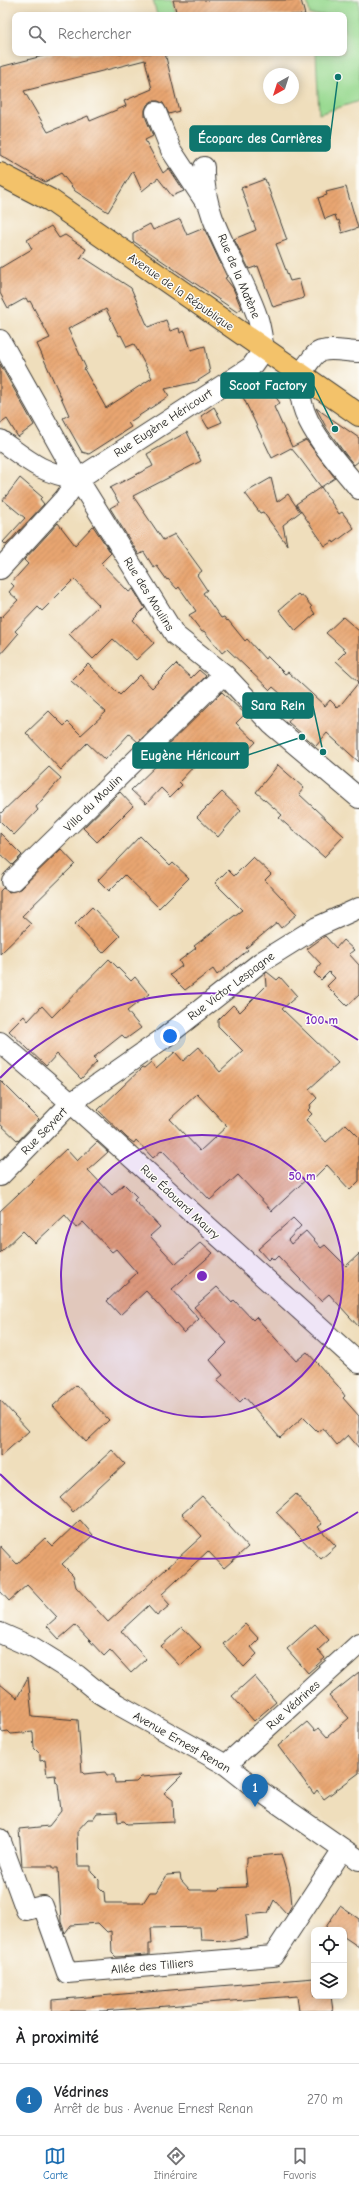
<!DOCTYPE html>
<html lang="fr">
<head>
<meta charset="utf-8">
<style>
  :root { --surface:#fff; --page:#f6f6f6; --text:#202124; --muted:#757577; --line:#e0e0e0; --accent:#1f6fb2 }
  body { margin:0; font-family:"Comic Neue",sans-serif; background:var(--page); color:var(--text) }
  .controls { position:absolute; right:12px; bottom:12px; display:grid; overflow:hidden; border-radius:8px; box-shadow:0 2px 10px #0003 }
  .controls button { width:36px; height:36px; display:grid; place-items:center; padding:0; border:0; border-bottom:1px solid var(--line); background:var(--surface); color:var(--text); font:20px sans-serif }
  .compass { position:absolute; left:263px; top:68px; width:36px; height:36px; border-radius:50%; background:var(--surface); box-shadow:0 2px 10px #0003; rotate:219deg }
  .you { position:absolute; left:170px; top:1036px; width:14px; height:14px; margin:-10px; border:3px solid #fff; border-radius:50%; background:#1a73e8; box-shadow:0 0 0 6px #1a73e833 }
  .badge { display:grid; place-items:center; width:26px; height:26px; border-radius:50%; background:var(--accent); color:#fff; font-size:13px; font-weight:700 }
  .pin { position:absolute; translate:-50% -33px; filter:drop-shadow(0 1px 2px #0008) }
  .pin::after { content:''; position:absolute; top:21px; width:14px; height:12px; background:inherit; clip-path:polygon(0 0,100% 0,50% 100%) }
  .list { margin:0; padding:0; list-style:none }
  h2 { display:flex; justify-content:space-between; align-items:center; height:52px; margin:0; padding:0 16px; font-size:17px }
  h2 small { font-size:13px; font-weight:400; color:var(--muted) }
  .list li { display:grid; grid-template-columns:26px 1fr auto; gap:12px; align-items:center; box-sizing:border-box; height:72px; padding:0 16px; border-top:1px solid var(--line) }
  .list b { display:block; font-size:15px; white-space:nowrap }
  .list p { margin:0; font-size:13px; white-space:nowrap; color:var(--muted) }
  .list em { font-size:13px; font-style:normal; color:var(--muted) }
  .icon { flex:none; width:22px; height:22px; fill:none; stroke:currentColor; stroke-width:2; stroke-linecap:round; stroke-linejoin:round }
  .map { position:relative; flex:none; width:359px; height:2011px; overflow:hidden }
  .search { position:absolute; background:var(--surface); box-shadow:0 2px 10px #0003; left:12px; right:12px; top:12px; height:44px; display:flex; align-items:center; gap:10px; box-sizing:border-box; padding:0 14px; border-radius:8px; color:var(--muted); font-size:15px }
  .sheet { height:124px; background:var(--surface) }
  nav { display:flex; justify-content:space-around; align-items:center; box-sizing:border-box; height:56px; border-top:1px solid var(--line); background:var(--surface); font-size:11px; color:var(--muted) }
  nav a { display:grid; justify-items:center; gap:2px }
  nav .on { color:var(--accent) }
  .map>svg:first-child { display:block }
  .park { fill:#98d990; stroke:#5a7a56 }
  .building { fill:url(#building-hatch); fill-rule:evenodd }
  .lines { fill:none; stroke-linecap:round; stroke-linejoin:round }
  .minor-casing { stroke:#3c3934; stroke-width:22 }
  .major-casing { stroke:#3c3934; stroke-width:24 }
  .minor { stroke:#fff; stroke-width:20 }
  .major { stroke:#f3c26a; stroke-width:22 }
  .ring { fill:none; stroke:#7b2cbf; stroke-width:2 }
  .labels { text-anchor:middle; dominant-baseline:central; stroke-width:3; stroke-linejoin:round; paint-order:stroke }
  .street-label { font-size:12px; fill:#1c1c1c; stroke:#fdfcf7 }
  .centre { fill:#7b2cbf; stroke:#fdfcf7; stroke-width:2 }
  .ring-label { font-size:12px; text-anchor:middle; font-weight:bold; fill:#7b2cbf; stroke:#fdfcf7; stroke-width:3; stroke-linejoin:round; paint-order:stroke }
  .leader { fill:none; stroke:#0f766e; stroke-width:1.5 }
  .callout-dot { fill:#0f766e; stroke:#fdfcf7; stroke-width:1.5 }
  .callout { fill:#0f766e; stroke:#0f766e; stroke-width:1.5 }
  .callout-label { font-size:13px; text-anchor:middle; font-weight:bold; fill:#fff }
</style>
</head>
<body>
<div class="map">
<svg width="359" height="2011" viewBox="0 0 359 2011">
  <defs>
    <pattern id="building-hatch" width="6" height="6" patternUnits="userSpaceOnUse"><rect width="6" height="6" fill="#e8a571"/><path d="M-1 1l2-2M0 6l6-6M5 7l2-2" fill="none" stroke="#c68d61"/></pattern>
  </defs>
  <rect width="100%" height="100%" fill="#fdfcf7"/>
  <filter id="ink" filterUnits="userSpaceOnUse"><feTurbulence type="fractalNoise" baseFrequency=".025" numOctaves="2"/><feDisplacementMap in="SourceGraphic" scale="8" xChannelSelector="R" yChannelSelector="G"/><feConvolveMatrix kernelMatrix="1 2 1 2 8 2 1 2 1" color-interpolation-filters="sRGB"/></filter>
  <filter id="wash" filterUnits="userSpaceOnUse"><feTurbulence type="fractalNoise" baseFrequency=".012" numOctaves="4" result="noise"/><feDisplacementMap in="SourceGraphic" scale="16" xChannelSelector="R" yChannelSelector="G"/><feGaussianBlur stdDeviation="0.9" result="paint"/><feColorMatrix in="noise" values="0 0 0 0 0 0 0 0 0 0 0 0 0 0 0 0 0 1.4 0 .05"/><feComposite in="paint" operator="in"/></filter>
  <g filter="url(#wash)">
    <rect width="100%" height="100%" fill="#efdebc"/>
    <path class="park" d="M153,0H172L176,15H157Z
      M307,0H359V101L319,114L316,53H344V15H310Z"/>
    <g id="blocks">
      <path class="building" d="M173,0H301L305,15H177Z
        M54,53H165L179,111L169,114L163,103L158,101H152L147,105L145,110V116L153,136L145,140L163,173L169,168L184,191L172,196L158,178L142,191L133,171L108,212L75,191L61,173L45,182L0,155V67ZM145,60L152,89L124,101L126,106L90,121L88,116L48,132L24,91Z
        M265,179L287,240L276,244L290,281L299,279L304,298L273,307L258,266L249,269L234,239L256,230L241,188Z
        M346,187L358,228L342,233L339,220L337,221L335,215L325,219L318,198L327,195L326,192Z
        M180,219L187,235L204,228L227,277L225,278L233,288L240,305L242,308L237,312L133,241V233L150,224L153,230Z
        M51,226L59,238L65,235L86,249L80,259L83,257L131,288L148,327L166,320L170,331L179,328L180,333L185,331L191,350L205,346L210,373L196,382L165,389L169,396L128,423L131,427L89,454L82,452L63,418L69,415L37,344L50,338L30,301L28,302L26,298L8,308L0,293V268L32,249L27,240ZM106,309L119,336L121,335L127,347L134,344L152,378L106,408L84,369L86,368L68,329Z
        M0,364L34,425L18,437L7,419L0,424Z
        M256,380L265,382L280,403L274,407L292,447L306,440L335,478L321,487L339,514L342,512L354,528L334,543L333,541L325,546L296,504L321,487L301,460L291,448L272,458L243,397L246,395L243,389Z
        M214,407L222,422L208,428L201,416Z
        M316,408L359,438V461L354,465L346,455L327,429Z
        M187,432L201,461L133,496L163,540L175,534L202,571L197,575L207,590L203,593L221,618L224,617L227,621L228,620L245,641L247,639L265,659L267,656L285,674L288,672L325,706L330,700L338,708L359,682L336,661L346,651L326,633L343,617L359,631V762L327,733L316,746L288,722L298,709L273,687L270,690L227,649L222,653L204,631L202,632L189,615L196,611L179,587L177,589L168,579L167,580L157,566L154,568L144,552L139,555L110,508L119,503L110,488L153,466L147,454Z
        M20,478L42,497L40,499L44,504L6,545L3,542L25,518L3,500Z
        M271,478L277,502L288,494L300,512L283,525L287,545L263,512L260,513L245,493Z
        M58,523L75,545L93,526L111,553L101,563L129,592L133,589L145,608L133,620L154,643L136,660L113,639L93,659L69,634L99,605L74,579L42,611L38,607L15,631L18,634L0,655V617L1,618L18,600L9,592L14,586L11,583L28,564L24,560Z
        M298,594L300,596L302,595L312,607L311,608L315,614L296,631L279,610Z
        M88,664L120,695L140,675L152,688L176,664L191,678L199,670L206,676L138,742L129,734L105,760L87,743L61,770L26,733L49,711L64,726L68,722L81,735L106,712L71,681Z
        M222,692L245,714L236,723L256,742L231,768L211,748L179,782L182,785L170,797L161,788L146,804L131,790L160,762L155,758Z
        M278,765L304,788L299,794L344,836L324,857L279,818L282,815L256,792Z
        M49,767L61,778L36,807L38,810L14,835L0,821V814Z
        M120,792L133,806L97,842L83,828Z
        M222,792L241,810L218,837L197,817Z
        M0,833L22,855L12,865L0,854Z
        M140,836L170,866L173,863L189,878L159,908L125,875L109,891L98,880Z
        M61,849L75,864L22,916L31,924L0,954V891L3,888L9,892L20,889Z
        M253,857L271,874L265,880L297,914L281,928L277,923L246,948L248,950L217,975L213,969L185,990L170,975L182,966L179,961L196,948L194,946L242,910L215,883L228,870L234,876Z
        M92,907L120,936L103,953L75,924Z
        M325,936L336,948L343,940L354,950L349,954L359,965V995L347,1006L327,986L335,978L329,972L321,980L314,973L321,964L307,949Z
        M109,959L131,981L135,977L149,994L127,1011L141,1028L126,1039L122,1035L93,1058L97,1062L81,1079L57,1054L46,1066L9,1031L24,1016L28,1021L42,1006L52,1017Z
        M267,972L277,980L280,977L297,996L282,1009L338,1063L309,1089L317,1098L310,1105L311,1107L308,1110L312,1114L306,1120L326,1142L346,1124L359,1137V1181L350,1190L327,1165L313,1179L311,1175L272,1211L238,1175L210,1200L162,1150L153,1158L136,1140L134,1143L127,1138L98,1110L142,1068L144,1069L151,1063L156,1069L175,1052L183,1061L199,1047L220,1072L243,1051L218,1026V1020L233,1005L240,1012L266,986L265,974ZM197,1094L227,1126L200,1151L170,1119Z
        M0,1080L39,1119L18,1141L0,1124Z
        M97,1142L108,1152L88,1170L112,1195L124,1184L137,1197L134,1200L160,1227L150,1236L176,1264L201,1242L213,1253L172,1289L199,1319L184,1333L146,1291L120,1315L107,1301L137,1273L116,1249L112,1252L83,1222L76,1228L65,1215L35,1243L23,1231L0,1253V1211L66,1149L77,1161Z
        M293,1218L301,1226L288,1240L291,1244L306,1231L321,1248L325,1245L346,1266L359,1254V1327L329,1294L321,1301L278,1256L274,1260L271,1257L268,1260L258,1249Z
        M217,1287L232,1303L234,1300L253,1320L256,1317L296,1361L307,1352L338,1386L345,1396L343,1398L359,1416V1448L348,1435L337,1445L323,1428L318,1432L303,1417L280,1438L245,1397L240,1402L217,1380L223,1375L210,1360L227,1343L194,1307Z
        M76,1385L109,1420L86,1442L53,1406Z
        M0,1400L29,1431L0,1457Z
        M112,1450L125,1464L73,1512L60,1498Z
        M296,1494L322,1524L318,1527L336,1546L321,1559L276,1512Z
        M202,1496L248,1547L224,1568L208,1551L161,1595L170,1605L157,1616L148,1606L121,1631L146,1659L131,1673L110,1650L104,1656L75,1625L59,1639L47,1626L57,1617L27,1585L9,1601L0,1591V1546L17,1564L45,1538L53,1546L80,1520L93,1535L62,1564L73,1575L76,1587L108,1622L202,1536L182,1514Z
        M245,1624L259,1639L251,1647L257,1654L244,1667L223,1644Z
        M315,1624L329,1640L318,1650L325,1658L308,1673L287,1649Z
        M182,1627L201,1647L180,1666L161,1646Z
        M359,1672V1773L324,1799L317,1790L314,1794L278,1746L307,1722L315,1731L319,1728L327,1737L349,1718L329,1696Z
        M254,1676L276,1702L254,1721L232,1696Z
        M28,1677L32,1716L78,1720L82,1772L84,1774L105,1772L107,1775H114L115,1783L136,1782L141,1777L183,1774L164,1793L173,1800L174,1822L127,1824L124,1821L118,1822L117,1812L97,1813L93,1819H88L77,1831L78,1866H91V1872L99,1880V1887L104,1892L105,1903H143L150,1892H157L167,1875L180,1874L181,1880L190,1890H219L221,1888L247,1887L245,1867L247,1863V1857L281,1854L290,1885L292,1905L287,1914L274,1900L268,1913L246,1915L248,1937L232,1941L201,1940L200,1927L151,1928L152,1944H149V1955L116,1957L112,1953L111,1931L107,1932L98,1923L71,1925L65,1933L61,1922L58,1868H53V1866H22L19,1829L49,1826L61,1811L58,1784L56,1782L55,1775L47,1776L45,1760L40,1761V1754L34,1748L33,1732L11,1734L8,1731L2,1732L0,1725V1684L17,1698Z
        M340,1906L359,1919V1947L344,1937V1930H324Z
        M314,1978V1996H331L333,2011H299L297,1996L102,2011H52V2000Z"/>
    </g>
  </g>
  <g filter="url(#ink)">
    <use href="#blocks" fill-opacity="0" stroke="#3c3934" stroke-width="1"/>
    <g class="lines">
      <g class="minor-casing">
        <path id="minor" d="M156,112L171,150L204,200
          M0,340L78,479L175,635L224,674L271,724L359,798
          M359,352C348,352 333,348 322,351C315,352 311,360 307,365C281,407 335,458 359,489
          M0,440C29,461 41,473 78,479
          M0,569L64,499L78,479L251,367L264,349C262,339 261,329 258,319C242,268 202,223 204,167
          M12,881L224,674
          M0,1042L71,1103L359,1363
          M0,1176L71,1103L164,1038L261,962L317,927L359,908
          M0,1633L34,1648L77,1675L99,1693L117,1704L226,1765L250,1784L359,1860
          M226,1765L359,1644
          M0,1839L26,1910L43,1906L67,1973L273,1956L343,1849"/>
      </g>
      <g class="major-casing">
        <path id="major" d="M0,174L50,200L359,415"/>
      </g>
      <use href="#minor" class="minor"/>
      <use href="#major" class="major"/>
    </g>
  </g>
  <circle cx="202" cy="1276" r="141" fill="#7b2cbf" fill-opacity=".12"/>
  <g class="ring">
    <circle cx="202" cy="1276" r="141"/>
    <path d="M358 1512A283 283 0 0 1 0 1474M0 1078A283 283 0 0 1 358 1040"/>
  </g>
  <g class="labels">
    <g class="street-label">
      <text transform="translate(239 276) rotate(67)">Rue de la Matène</text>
      <text transform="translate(181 292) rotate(35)">Avenue de la République</text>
      <text transform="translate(163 423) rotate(-33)">Rue Eugène Héricourt</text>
      <text transform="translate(149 594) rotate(58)">Rue des Moulins</text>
      <text transform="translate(93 803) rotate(-44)">Villa du Moulin</text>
      <text transform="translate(231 986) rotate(-37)">Rue Victor Lespagne</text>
      <text transform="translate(44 1131) rotate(-46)">Rue Seyvert</text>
      <text transform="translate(180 1202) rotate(43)">Rue Édouard Maury</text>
      <text transform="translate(293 1705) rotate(-42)">Rue Védrines</text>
      <text transform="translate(182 1742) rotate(30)">Avenue Ernest Renan</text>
      <text transform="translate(152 1966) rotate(-5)">Allée des Tilliers</text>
    </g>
  </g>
  <circle cx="202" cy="1276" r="6" class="centre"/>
  <g class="ring-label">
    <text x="322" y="1024">100 m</text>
    <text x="302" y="1180">50 m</text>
  </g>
  <path class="leader" d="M338 77L330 139M335 429L314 386M323 752L313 706M302 737L248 755"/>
  <g class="callout-dot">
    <circle cx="338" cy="77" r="4"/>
    <circle cx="335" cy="429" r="4"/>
    <circle cx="323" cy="752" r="4"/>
    <circle cx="302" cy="737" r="4"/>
  </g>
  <g class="callout">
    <rect x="190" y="126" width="140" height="25" rx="4"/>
    <rect x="221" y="373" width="93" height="25" rx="4"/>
    <rect x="243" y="693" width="70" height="25" rx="4"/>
    <rect x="133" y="743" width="115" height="25" rx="4"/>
  </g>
  <g class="callout-label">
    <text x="260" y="143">Écoparc des Carrières</text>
    <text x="268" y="390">Scoot Factory</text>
    <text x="278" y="710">Sara Rein</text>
    <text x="190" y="760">Eugène Héricourt</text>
  </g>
</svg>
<div class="controls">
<button><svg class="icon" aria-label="locate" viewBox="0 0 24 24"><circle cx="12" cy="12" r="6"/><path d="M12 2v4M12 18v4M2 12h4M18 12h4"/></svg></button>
<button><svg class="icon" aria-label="layers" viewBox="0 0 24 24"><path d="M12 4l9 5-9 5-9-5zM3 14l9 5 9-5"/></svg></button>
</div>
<svg class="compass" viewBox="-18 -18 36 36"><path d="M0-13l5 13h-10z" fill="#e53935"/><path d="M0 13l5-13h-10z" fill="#757577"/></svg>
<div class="you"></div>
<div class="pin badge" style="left:255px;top:1807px">1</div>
<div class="search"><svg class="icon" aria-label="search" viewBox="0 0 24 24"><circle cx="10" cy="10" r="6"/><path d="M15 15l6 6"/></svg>Rechercher</div>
</div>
<section class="sheet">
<h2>À proximité<small></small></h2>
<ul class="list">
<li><span class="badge">1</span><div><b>Védrines</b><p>Arrêt de bus · Avenue Ernest Renan</p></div><em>270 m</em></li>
</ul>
</section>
<nav>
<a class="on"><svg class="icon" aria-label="map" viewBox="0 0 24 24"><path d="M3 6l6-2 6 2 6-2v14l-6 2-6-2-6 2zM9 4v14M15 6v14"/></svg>Carte</a>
<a><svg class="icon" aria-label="directions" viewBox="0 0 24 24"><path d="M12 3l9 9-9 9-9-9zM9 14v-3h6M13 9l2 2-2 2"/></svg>Itinéraire</a>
<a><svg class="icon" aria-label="saved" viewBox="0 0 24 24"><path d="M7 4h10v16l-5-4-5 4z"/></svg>Favoris</a>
</nav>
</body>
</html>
